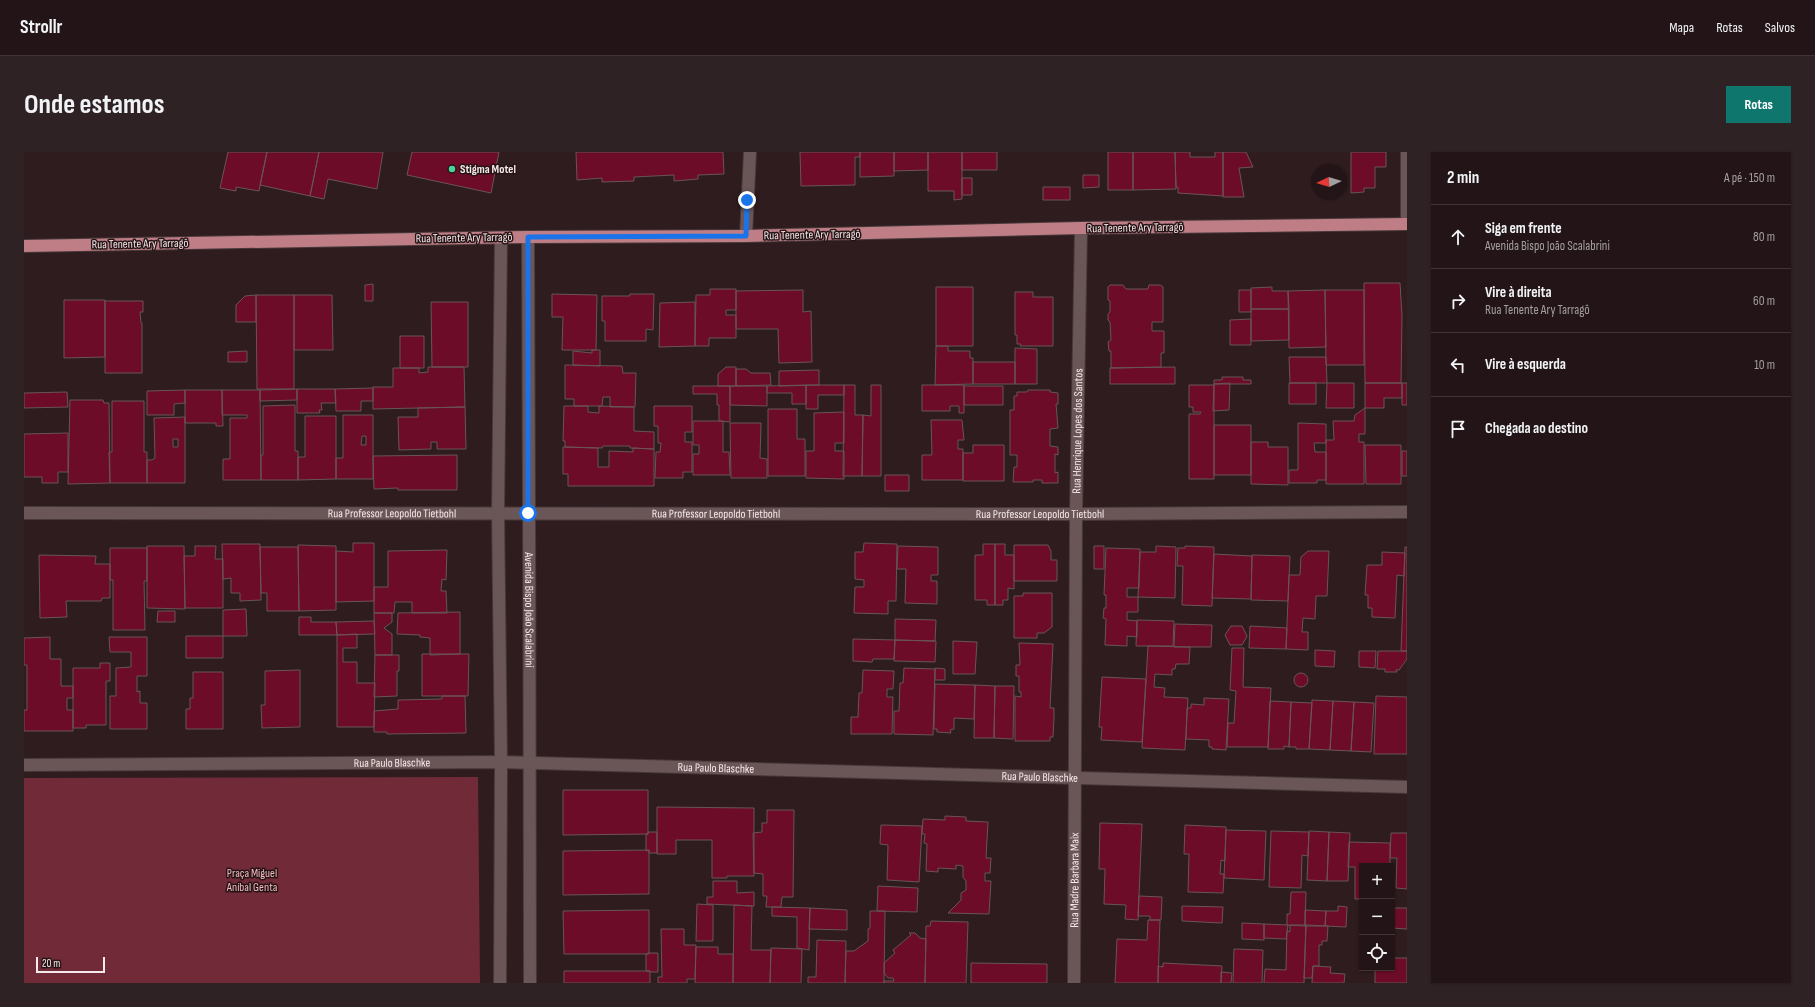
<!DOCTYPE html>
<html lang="pt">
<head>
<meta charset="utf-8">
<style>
  :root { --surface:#231517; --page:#2f2224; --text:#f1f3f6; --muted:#a39fa1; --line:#403436; --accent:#0f766e }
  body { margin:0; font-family:"Sofia Sans Condensed",sans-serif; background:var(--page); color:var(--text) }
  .controls { position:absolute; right:12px; bottom:12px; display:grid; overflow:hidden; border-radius:0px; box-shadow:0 1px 3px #0004 }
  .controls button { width:36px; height:36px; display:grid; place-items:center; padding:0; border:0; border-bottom:1px solid var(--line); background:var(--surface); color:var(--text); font:20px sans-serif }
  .compass { position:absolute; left:1287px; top:12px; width:36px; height:36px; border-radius:50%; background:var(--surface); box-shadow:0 1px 3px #0004; rotate:266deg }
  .scale { position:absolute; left:12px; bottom:10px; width:69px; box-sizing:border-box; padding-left:4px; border:2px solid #f6e9ea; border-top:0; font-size:11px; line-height:14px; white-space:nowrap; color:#f6e9ea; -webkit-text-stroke:3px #251315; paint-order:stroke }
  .stop { position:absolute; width:12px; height:12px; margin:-9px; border:3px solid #1a73e8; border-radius:50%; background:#fff }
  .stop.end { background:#1a73e8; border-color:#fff; box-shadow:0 1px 4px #0008 }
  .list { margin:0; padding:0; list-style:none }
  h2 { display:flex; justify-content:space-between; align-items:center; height:52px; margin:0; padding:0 16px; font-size:17px }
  h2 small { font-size:13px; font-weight:400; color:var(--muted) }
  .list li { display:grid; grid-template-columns:26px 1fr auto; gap:12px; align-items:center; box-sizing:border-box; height:64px; padding:0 16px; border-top:1px solid var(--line) }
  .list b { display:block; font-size:15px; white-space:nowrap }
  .list p { margin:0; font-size:13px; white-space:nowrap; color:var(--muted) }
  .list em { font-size:13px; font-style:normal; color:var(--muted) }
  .icon { flex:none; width:22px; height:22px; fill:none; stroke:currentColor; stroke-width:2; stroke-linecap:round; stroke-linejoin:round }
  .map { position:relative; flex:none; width:1383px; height:831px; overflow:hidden; border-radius:0px }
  header { display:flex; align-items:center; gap:24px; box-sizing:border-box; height:56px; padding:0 20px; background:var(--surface); border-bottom:1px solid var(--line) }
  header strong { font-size:19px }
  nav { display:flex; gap:22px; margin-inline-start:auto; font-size:14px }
  .intro { display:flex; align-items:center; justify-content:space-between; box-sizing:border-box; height:96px; padding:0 24px }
  h1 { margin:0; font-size:28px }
  .button { padding:10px 18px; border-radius:0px; background:var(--accent); color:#fff; font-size:14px; font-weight:700 }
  main { display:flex; gap:24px; padding:0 24px }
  aside { flex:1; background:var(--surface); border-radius:0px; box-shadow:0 1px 3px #0004 }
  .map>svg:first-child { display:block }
  .green { fill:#712a37 }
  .building { fill:#6d0c28; stroke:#695456; fill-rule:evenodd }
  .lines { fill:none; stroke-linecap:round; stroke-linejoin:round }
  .minor-casing { stroke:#47393a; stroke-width:14 }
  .major-casing { stroke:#47393a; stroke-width:14 }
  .minor { stroke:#6a5557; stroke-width:12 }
  .major { stroke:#bf7e86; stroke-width:12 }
  .route { stroke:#1a73e8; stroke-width:5 }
  .poi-dot { fill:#4cd39b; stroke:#251315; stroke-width:1.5 }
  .labels { text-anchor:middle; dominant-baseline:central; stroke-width:3; stroke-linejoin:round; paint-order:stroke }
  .poi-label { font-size:12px; font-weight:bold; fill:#f6e9ea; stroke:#251315; text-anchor:start }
  .street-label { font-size:12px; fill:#f6e9ea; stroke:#251315 }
  .park-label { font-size:12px; fill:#f2bcc1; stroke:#251315 }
</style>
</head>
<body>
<header>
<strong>Strollr</strong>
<nav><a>Mapa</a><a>Rotas</a><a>Salvos</a></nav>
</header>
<div class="intro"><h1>Onde estamos</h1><a class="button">Rotas</a></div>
<main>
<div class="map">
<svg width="1383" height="831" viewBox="0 0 1383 831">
  <rect width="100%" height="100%" fill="#2f1c1f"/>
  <path class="green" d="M454,625L456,831H0V626Z"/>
  <path class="building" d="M204,0H243L235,39L212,35V39L196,36Z
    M243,0H295L286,44L236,33Z
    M295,0H359L353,37L304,27L300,47L286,44Z
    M388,0H475L467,41L383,23Z
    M552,0H699L700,22L674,23V27L650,29V23L610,25V29L578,30V26L553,28Z
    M776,0H836V5H831V33L777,34Z
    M836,0H870V24L836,25Z
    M870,0H904V18L870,19Z
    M904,0H938V47L930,48V39H904Z
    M938,0H973V18H938Z
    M1084,0H1109V38H1084Z
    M1109,0H1151L1152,37L1109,38Z
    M1151,0H1166V5H1191V0H1199V44L1154,41V35H1152Z
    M1199,0H1222L1229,15L1215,16L1220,45H1199Z
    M1327,0H1362V15H1351V36H1340V40L1327,41Z
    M1059,23H1075V35L1059,36Z
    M938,26H948V43H938Z
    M1019,35H1046V48H1019Z
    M1340,131H1376L1378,164L1377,231H1341Z
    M349,132V149H341V133Z
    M1086,133H1099L1102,137H1124L1125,133H1136L1139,135V170H1128V179H1140V201H1137V215L1087,216V199H1085L1084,190L1087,188L1086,170L1084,168V162L1086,160V149L1084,148V135Z
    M912,135H949V194H912Z
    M1248,135V139H1264L1265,157H1227V136Z
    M686,137H712V158H702V163H712V186H685V194H671L672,143H686Z
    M779,138V160L787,159L788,210L755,211L754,177H712V139Z
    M1215,138H1227V160H1215Z
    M1301,138H1340V213H1302Z
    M1301,138L1302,195L1265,196L1264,139Z
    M991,140H1009V145H1029V194H996L997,192H993V183H991Z
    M528,142L573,143L572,198H538L539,165H528Z
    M606,142H630L629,178L622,177V189H581V169H578V144H606Z
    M232,143V170H212V153L221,144Z
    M232,143H270V237H233Z
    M270,143H308L309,198H270Z
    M40,148H81V205L40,206Z
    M81,149H119V160H116L117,171H118V221H81Z
    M407,150H444V215H408Z
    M671,150V194L635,195L636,151Z
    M1227,157H1265V188L1227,189Z
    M1227,167V193H1206V168Z
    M376,184H400V216H376Z
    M912,194H924V199H946V206H949V232L911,233Z
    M991,196L1013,197V232H991Z
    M568,198H576V214L549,213V199L568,201Z
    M223,199V210H204V200Z
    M1265,205H1302L1303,231H1266Z
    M949,210H991V232H949Z
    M541,213L598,214L599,221H612L611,255H586V245H579L578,254H550V247H541Z
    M404,215H440L441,255L349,257V235H369V216H395V221L404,220Z
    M702,215H712V234H694V222Z
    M1151,215V232H1086V216Z
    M712,217H722L727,221H746L747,233L712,234Z
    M795,218V233L755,234V219Z
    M1198,225H1219V228H1227V232H1190V228H1198Z
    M1206,231L1205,258L1189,259L1190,232Z
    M1265,231H1292V252H1265Z
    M1303,231H1330V256H1302Z
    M1341,231H1378V246H1360V256H1341Z
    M1378,231H1383V253H1378Z
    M782,233V252H768V241H743V234Z
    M782,233H820V243H794V257H782Z
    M820,233H831V263H839L838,324H819Z
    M847,233H857V324H838L839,263L847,264Z
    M898,233H940V261H935V254H926V259H898Z
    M1165,233H1190V327H1165V262H1176L1177,260H1169V255H1165Z
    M669,234H706V270L695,269V253H693V242H669Z
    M706,234H743V254L706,253Z
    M940,234H979V253H940Z
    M349,236V249H337V259H312L311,237Z
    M273,237H311L312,251H297L298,258H295L296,261H273Z
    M273,237V248L236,249V238Z
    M161,238H198L199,274H192V271H161Z
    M161,238V251L150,252V263H123V239Z
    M198,238H236L237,328H199V307H206V266H223V263H198Z
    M1004,238H1026V240L1034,241V252H1032L1034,276L1026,277V294L1034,295V303L1031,302V321L1034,320V331H1018V328H1009V330H989L990,315H993V303H986V258H990V244H993V240H1003Z
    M43,240L44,255L0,256V241Z
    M46,248H79L80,251H85L86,331L44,332Z
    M88,249H120V300H123V331H86L85,300H88Z
    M271,253V299H274V328H237V303H239V254Z
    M540,254H564V260L575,261V254L610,255V279L630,280V297L606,296V294H579L578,296L541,295V289H539Z
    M630,254H668V280H661V290H668V320H659V326H631L632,300H636L637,291H634V274H630Z
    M441,255L442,297H413V290H407V297L375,298L374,265H394V256Z
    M1341,256V282H1335V290H1340V332H1302V288H1310L1309,269H1330L1331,263Z
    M744,257H773V287H781V324H744Z
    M820,260V291H811V299H820V327L782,326V299H790V261Z
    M319,263H349V327H312V306H319ZM338,284H342V293H337Z
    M281,264H312V327L274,328V305H281Z
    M161,265V331H123V308H128L131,306L130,266ZM149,287H154V295H149Z
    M907,268H938L940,288H934V297H939V328H898V303H908Z
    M669,269H699V300H705L706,323H669V302H675V293H669Z
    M706,271H737L736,306L743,307V326H707Z
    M1274,271L1302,272V291H1290L1291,300H1302V328H1293V331H1265V318H1274Z
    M1190,273H1227V323H1190Z
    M44,281V320H34V331H18V325H0V282Z
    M1227,290H1244V295H1264V333L1227,332Z
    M949,293H980V329H939V301H949Z
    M1341,293H1377V332H1342Z
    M539,295L574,296V315H585V299L609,300V296L630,297V334H544V322H539Z
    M1378,299H1383V324H1378Z
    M433,303V338H374V336L350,337L349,304Z
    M861,323H885V339H861Z
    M329,391H350V449L312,450V399L329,400Z
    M840,391L873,392L872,449H864V462L830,461L831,435H840V428L831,427V400H839Z
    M198,392H236L237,448L216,449V441H207V426L199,427Z
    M959,392H971V453H963V448H951V403H959Z
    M971,392H981V403H990V437L984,436V448H979V453H971Z
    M274,393L312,394V458L275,459Z
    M990,393H1024L1027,399V408H1033V429H990Z
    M123,394H160L161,457L123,456Z
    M171,394H192L191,407H199V456H161L160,404H171Z
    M874,394L914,395V423H907V429H913V452L881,451L882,417H873Z
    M1070,394H1080V417H1070Z
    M1132,394L1152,395L1151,446L1114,445L1116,400H1132Z
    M1161,394L1190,395L1188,454L1158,453L1159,414H1153L1154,396H1161Z
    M236,395H274L275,459H243V441H237Z
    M1381,395H1383V499H1377Z
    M86,396H123V429H120L121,478H89V428H86Z
    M1082,396L1116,397L1115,436H1103V445H1114V460H1103V468L1113,469V485L1103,484V494L1081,493L1082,467L1079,466L1080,456H1082V443H1080Z
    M423,398L422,428L418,427L417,439H422L423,461H388V450H371L370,461H350V435H364V399Z
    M1284,399H1305L1303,444H1292L1291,467L1279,466L1278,480H1284V498L1262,497L1265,423H1276L1277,405Z
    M1358,400L1381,401L1380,424L1373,423L1371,466L1348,465V456H1344V443H1341L1343,413H1358Z
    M1190,402L1228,404L1227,447L1188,446Z
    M15,403L72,404L71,412H86V446H78L77,449H42L43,465L16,466Z
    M1228,403L1266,404L1264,449L1227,448Z
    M999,441H1028V475L1020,481H1013V486H990V444H999Z
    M222,457L223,484H199V458Z
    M134,459H151V470H133Z
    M436,460V502L406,503V486L396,485V483L373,482L374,461Z
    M350,461H368V470L360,476L368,482V503H351Z
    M275,465H287V470H312L313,483H275Z
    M871,467L912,468L911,489L871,488Z
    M1113,468L1150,469L1149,494H1112Z
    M350,469L351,482L313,483L312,470Z
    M1151,472L1188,473L1187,495H1150Z
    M1207,474H1218L1223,484L1218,493H1206L1201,483Z
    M1226,474L1263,476L1262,497L1225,496Z
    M333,482V496H319V510H333V531H351L350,575H313V483Z
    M162,484H199V506H162Z
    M26,485V507H37V534H49V546H43V558H49V579H0V558H3V513H0V486Z
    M85,485H123V524H113V540L116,539V551H123V577H86V544H92V516L107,515V500H86Z
    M829,487L871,488L870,507H849L848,510L829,509Z
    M871,488L912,489L911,510L870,509Z
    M929,489L953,490L951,522H929Z
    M995,491L1029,492L1026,556H1030V566L1029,585H1026V589H991V544L997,545V540H995V524H992V513H996Z
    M1124,494L1166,495L1165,512H1152L1151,517H1148V523L1131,522L1130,535L1141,536L1140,545L1164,546L1161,598L1118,596Z
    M1208,496H1220L1219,535L1247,536L1244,595H1203L1204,571H1210L1212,539L1206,538Z
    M1291,498L1311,499L1310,515L1291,514Z
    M1335,499H1352L1351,516L1335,515Z
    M1354,499H1383V507L1375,518H1372L1373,520H1361V517H1353Z
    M398,502H445L444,544H398Z
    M351,503H375V519H373V544L350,545Z
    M76,511H86V529H82V573H62V576H49V516H76Z
    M880,516L911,517L909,583L870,582V559H875L876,531H879Z
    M911,516L921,517V528H911Z
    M276,518V575L238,576L237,553H241V519Z
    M839,518L870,519L869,537H863V545H869L868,582H827V565H834L835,541H838Z
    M169,520H199V577H162V557H166V546H169Z
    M1270 528a7 7 0 1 1 14 0a7 7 0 1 1-14 0Z
    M1078,525L1122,527L1118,590L1077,588L1078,575H1075Z
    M911,532L951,533L950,567L930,566V577L926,578L927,581L913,580V577H910Z
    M951,533L971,534L970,586H950Z
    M971,534H990L989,587L970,586Z
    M418,544H441L442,581L363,582V580H350V559L374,557V548L418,547Z
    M1352,544L1383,545V602H1350Z
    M1180,546L1205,547L1202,598L1188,597V595H1185V588L1162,587L1163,556H1167V552L1180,553Z
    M1288,548L1309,549L1306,598L1285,597Z
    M1246,549L1267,550L1265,595L1260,594V597H1244Z
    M1309,549L1330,550L1327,599L1306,598Z
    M1267,550L1288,551L1285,597H1272V595H1265Z
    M1330,550L1350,551L1347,600L1327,599Z
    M539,638H624V682L539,683Z
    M633,655L730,656V724H703V726H688V688H652V702H633Z
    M743,658H770L769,745H758L757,755H742L743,744H739V722L730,721L729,681L738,680V671H743Z
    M921,664L942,665V669L964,670L962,706H967L966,721H961V729H967L965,762L924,761L937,748V741L942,738V729L939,725V714L932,713V717L914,716V720L902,719L903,692L900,691L901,682H898L899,667L921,668Z
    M1076,671L1118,672L1114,768L1101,767L1102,753L1080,752L1081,717H1075Z
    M857,673L898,674L895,730L863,728L864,693L856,692Z
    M1161,673L1202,675L1201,709L1197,708L1196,722H1200L1199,741L1164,740L1165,702H1160Z
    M1202,678L1242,679L1240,728L1200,726Z
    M1247,679L1285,680L1284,704L1278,703L1277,736L1245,735Z
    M1285,679L1305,680L1303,729L1283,728Z
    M624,680H633V701H625V698L622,699V682H624Z
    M1305,680L1326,681L1324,729H1303Z
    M1367,681H1383V737L1372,736L1373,706H1366Z
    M1325,690L1366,691V713L1338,714V747H1331V715H1324Z
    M625,698V742L539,743V699Z
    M689,729H713V741L730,740V754L683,752V745H689Z
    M854,734L894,736L893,760L853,759Z
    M1267,740H1282L1281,774L1263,773V762H1266Z
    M1115,744L1138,745L1137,768H1126V764H1114Z
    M673,752L689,753V789H672Z
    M710,753L728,754L727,798H747L746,831H709Z
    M1158,754L1199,755L1198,771L1158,769Z
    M1314,754L1323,755L1322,775L1301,774L1302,759H1314Z
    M748,755L786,756L785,798L773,796V765L748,764Z
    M786,756L823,758V778L785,777Z
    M1368,756H1383V777L1368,776Z
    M625,758V802H540L539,759Z
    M1281,758L1302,759L1301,774H1281Z
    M846,759H861L860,831H821L822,799H830L844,789V777L846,776Z
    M1124,768H1136L1134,831H1091L1093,787L1123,788Z
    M907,769L944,770L942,831H901L902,774H906Z
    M1218,771L1240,772V788L1218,787Z
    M1240,772L1264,773L1262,787L1240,786Z
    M1266,773H1282L1280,831H1240L1241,817L1262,818L1263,779L1266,780Z
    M1282,773L1304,774L1303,789H1298V793H1295V814H1289L1288,826H1280Z
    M637,777H660V793H672L671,827H663V831H634V825H638Z
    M885,781H891L896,786L902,787L901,831H860V829H870L869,826H864L860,821V811L871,801L869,798L887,783Z
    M793,788L822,789L821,831H784V825H792Z
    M672,795H694V802H709V831H671Z
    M747,796L778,797L777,831H746Z
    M1210,797L1239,798L1238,831H1209Z
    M625,801H634V820H626V819H622V802Z
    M1368,806H1383V831H1351V816H1368Z
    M947,811L1023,812V831H947Z
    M1139,811L1198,814L1197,831H1134V814L1139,815Z
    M1289,814L1307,815L1306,821L1321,822L1320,831H1288Z
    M540,819H626V831H540Z
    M1197,820L1208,821L1207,831H1197Z"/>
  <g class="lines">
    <g class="minor-casing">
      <g id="minor">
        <path d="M1383,0V72"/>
        <path d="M722,84L726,0"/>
        <path id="s1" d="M504,85C504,334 507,582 506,831"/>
        <path id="s2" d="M0,361L1052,362L1383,360"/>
        <path id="s3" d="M0,613L477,610L1383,635"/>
        <path d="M476,831L477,610L474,361L477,86"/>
        <path id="s4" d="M1050,831L1052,362L1057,76"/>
      </g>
    </g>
    <g class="major-casing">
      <path id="major" d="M0,94L504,85L722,84L1057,76L1383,72"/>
    </g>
    <use href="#minor" class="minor"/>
    <use href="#major" class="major"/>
  </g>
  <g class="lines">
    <path class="route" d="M504,361V85L722,84L723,48"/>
  </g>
  <circle class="poi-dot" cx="428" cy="17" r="4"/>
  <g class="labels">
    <g class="poi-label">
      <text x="436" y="17">Stigma Motel</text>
    </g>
    <g class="street-label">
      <text transform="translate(1111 76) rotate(-1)">Rua Tenente Ary Tarragô</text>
      <text transform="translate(788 83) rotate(-1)">Rua Tenente Ary Tarragô</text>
      <text transform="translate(440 86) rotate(-1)">Rua Tenente Ary Tarragô</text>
      <text transform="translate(116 92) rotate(-1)">Rua Tenente Ary Tarragô</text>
      <text stroke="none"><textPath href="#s4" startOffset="552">Rua Henrique Lopes dos Santos</textPath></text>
      <text stroke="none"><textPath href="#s2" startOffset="368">Rua Professor Leopoldo Tietbohl</textPath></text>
      <text stroke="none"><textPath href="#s2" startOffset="692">Rua Professor Leopoldo Tietbohl</textPath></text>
      <text stroke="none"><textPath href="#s2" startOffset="1016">Rua Professor Leopoldo Tietbohl</textPath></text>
      <text stroke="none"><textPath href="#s1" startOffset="373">Avenida Bispo João Scalabrini</textPath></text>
      <text stroke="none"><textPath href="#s3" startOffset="368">Rua Paulo Blaschke</textPath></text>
      <text stroke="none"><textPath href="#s3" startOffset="692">Rua Paulo Blaschke</textPath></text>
      <text stroke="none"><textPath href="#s3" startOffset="1016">Rua Paulo Blaschke</textPath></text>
      <text stroke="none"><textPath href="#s4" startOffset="103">Rua Madre Barbara Maix</textPath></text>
    </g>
    <g class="park-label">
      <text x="228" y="721">Praça Miguel<tspan x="228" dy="14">Aníbal Genta</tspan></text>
    </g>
  </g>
</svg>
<div class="controls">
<button>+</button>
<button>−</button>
<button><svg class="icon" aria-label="locate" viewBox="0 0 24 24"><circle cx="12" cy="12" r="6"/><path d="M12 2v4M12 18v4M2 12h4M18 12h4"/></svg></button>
</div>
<svg class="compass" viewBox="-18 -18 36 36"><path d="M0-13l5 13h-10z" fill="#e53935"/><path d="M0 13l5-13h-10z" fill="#a39fa1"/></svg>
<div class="scale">20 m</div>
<div class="stop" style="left:504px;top:361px"></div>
<div class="stop end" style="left:723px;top:48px"></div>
</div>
<aside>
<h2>2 min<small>A pé · 150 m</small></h2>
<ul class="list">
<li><svg class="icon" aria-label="ahead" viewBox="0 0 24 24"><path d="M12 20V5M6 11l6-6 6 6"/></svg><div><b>Siga em frente</b><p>Avenida Bispo João Scalabrini</p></div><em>80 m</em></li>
<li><svg class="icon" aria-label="right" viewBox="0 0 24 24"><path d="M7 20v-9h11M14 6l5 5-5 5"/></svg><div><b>Vire à direita</b><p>Rua Tenente Ary Tarragô</p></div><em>60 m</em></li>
<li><svg class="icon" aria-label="left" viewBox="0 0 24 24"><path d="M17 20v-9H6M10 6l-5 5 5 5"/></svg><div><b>Vire à esquerda</b></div><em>10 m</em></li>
<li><svg class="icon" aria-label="arrive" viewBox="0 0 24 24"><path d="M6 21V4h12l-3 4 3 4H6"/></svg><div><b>Chegada ao destino</b></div></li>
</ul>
</aside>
</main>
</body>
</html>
